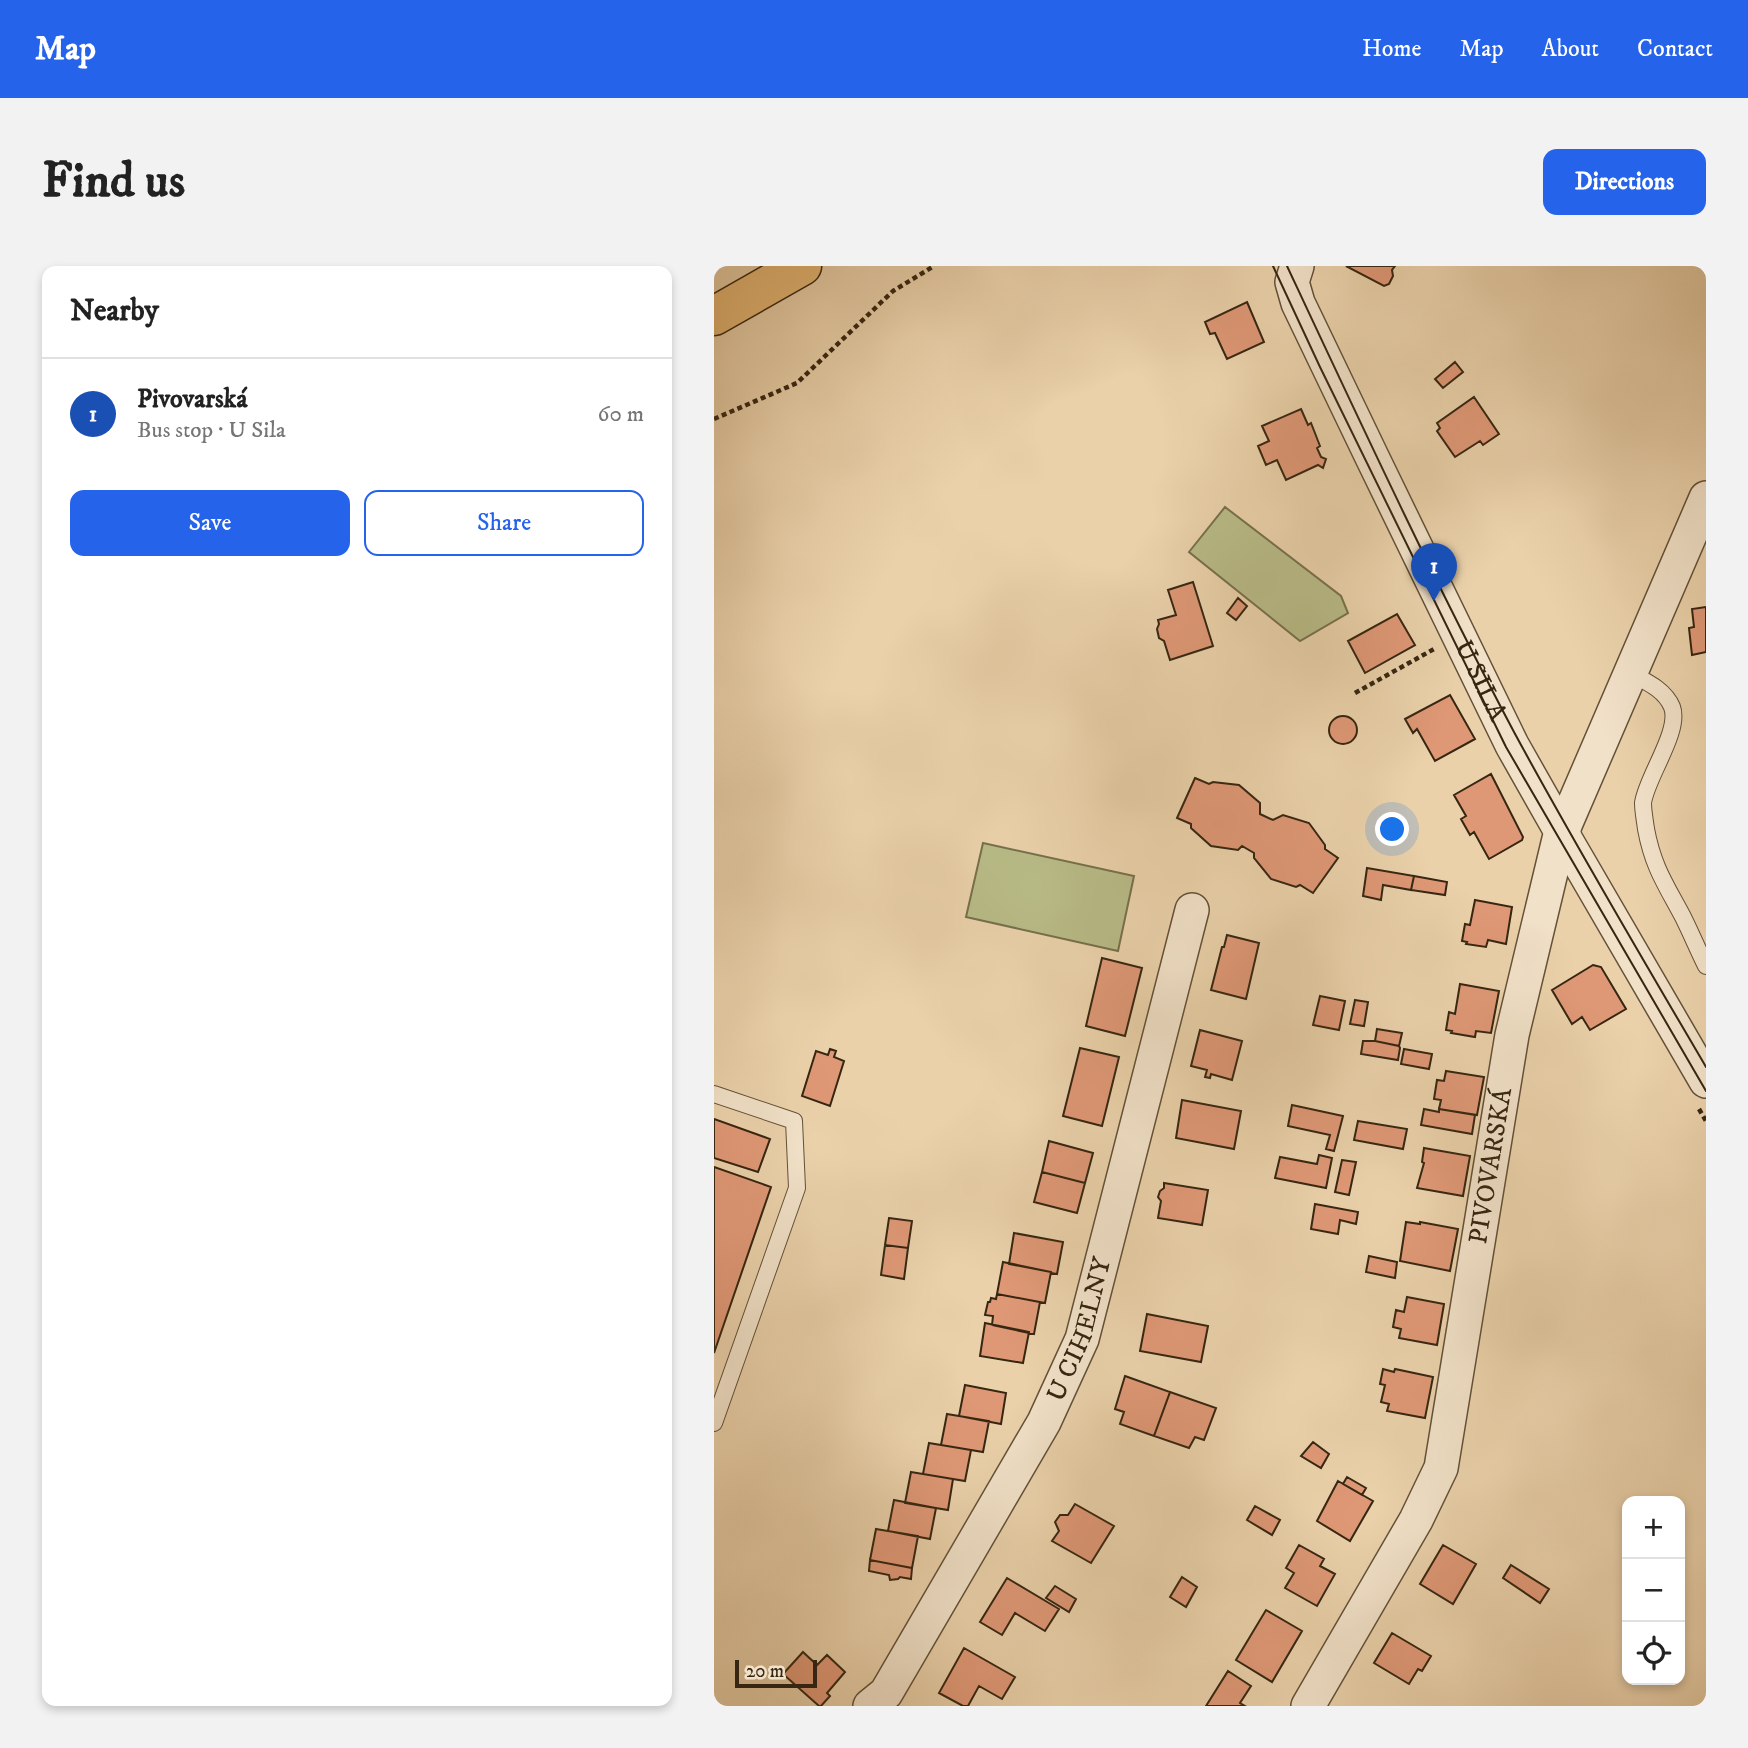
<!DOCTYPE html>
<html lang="en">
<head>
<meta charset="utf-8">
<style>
  :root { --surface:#fff; --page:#f2f2f2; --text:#222; --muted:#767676; --line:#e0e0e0; --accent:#2563eb }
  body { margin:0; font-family:"IM FELL DW Pica",serif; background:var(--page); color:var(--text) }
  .controls { position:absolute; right:21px; bottom:21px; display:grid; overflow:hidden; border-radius:14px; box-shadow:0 4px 10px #0003 }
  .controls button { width:63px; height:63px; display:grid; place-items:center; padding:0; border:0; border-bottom:2px solid var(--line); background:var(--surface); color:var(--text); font:35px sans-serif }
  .scale { position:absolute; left:21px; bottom:18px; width:82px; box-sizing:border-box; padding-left:7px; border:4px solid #362612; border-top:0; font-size:19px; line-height:24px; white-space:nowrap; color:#362612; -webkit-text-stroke:5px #f1e1c8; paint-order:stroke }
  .you { position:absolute; left:679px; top:564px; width:24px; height:24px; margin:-18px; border:5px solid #fff; border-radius:50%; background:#1a73e8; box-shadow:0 0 0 10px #1a73e833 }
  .badge { display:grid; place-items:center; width:46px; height:46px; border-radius:50%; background:var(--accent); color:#fff; font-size:23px; font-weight:700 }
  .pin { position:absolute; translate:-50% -58px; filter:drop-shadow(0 2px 4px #0008) }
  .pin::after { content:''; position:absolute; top:37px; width:24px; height:21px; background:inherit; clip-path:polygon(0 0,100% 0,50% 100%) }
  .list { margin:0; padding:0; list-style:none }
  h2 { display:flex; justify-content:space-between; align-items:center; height:91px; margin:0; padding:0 28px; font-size:30px }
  h2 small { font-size:23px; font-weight:400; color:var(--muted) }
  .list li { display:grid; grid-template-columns:46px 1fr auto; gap:21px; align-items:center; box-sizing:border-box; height:112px; padding:0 28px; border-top:2px solid var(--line) }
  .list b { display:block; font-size:26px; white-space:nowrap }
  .list p { margin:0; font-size:23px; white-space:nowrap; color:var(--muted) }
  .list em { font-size:23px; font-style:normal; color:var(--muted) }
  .actions { display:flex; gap:14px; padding:21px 28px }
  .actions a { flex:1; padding:16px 0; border:2px solid var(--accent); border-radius:14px; text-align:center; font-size:24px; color:var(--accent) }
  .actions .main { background:var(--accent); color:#fff }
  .icon { flex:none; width:38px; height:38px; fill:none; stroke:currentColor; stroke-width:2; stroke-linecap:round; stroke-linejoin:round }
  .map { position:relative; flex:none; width:992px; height:1440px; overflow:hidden; border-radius:14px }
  header { display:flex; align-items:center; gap:42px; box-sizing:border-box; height:98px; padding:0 35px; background:var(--accent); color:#fff }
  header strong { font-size:33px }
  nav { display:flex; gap:38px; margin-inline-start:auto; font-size:24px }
  .intro { display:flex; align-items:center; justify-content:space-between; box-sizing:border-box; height:168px; padding:0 42px }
  h1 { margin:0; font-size:49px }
  .button { padding:18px 32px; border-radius:14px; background:var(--accent); color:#fff; font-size:24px; font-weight:700 }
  main { display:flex; gap:42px; padding:0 42px }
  aside { flex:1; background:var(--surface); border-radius:14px; box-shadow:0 4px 10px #0003 }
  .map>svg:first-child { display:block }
  .green { fill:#b8bb87; stroke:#77704c; stroke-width:2 }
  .building { fill:#df9876; stroke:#362612; stroke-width:2 }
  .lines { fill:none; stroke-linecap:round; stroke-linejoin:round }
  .lane-casing { stroke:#635138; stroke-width:18 }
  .street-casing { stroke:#635138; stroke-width:36 }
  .highway-casing { stroke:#362612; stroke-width:41 }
  .path { stroke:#362612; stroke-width:4.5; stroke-dasharray:5 3.5; stroke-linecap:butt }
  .lane { stroke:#f1e1c8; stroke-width:16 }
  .street { stroke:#f1e1c8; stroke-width:33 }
  .highway { stroke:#e5b875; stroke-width:38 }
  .tram { stroke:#362612; stroke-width:2 }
  .labels { text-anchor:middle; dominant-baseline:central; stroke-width:5; stroke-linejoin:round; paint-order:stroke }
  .street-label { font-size:26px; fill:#362612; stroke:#f1e1c8 }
</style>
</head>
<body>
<header>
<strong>Map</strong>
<nav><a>Home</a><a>Map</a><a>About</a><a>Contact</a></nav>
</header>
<div class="intro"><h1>Find us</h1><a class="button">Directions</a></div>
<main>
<aside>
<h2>Nearby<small></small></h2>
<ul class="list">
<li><span class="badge" style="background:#1a4fb4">1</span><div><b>Pivovarská</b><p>Bus stop · U Sila</p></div><em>60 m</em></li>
</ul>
<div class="actions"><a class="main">Save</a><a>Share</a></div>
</aside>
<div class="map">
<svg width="992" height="1440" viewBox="0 0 992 1440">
  <rect width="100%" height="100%" fill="#ead1aa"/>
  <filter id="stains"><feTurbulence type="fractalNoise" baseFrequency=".00286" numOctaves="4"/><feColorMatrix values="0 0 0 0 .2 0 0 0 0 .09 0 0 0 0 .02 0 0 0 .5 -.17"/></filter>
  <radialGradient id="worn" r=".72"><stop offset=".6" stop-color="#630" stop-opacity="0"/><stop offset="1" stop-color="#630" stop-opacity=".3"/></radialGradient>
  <path class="green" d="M511,241L627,330L634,347L586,375L475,286Z
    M269,577L420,610L404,685L252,651Z"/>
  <path class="building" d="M632,0H681L678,4L679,10L675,18L670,20Z
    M533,36L550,76L513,93L501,67L496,68L491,56Z
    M741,96L749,106L729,122L721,113Z
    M760,131L785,168L769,179L766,175L741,191L723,165L726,162L723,157Z
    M587,143L594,159L597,157L606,180L603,182L607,191L612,193L609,202L604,199L572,214L563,194L552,199L544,180L555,175L548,160Z
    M479,316L499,380L456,394L450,375L445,372L443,363L445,358L444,354L462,349L454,324Z
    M524,332L533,340L522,354L513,347Z
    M992,341V386L978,389L975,362L980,361L978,343Z
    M683,348L701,379L651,407L634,375Z
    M736,429L761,473L721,495L703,463L699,467L691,453Z
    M615 464a14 14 0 1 1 28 0a14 14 0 1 1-28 0Z
    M777,508L809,571L808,574L775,593L760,566L756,569L747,553L752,550L740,529Z
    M481,512L495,518L499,516L525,519L546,537V548L559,554L569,549L595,557L611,579V583L624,592L599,627L586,619L582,621L557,613L540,592V587L528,580L524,584L497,580L477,562V558L463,552Z
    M653,602L700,610L697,624L669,619L667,634L649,630Z
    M700,610L733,616L731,629L697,624Z
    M761,634L798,641L792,678L774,674L772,681L752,678L753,676L748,675L751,658L756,659Z
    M513,669L545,677L532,733L497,724L508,681H510Z
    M388,692L428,702L411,770L372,760Z
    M879,699L887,701L912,743L876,764L868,751L858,758L838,724Z
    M746,718L785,725L777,767L762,765L761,771L737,767L738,765L732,764L735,746L741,748Z
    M606,730L631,735L625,764L599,759Z
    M641,734L654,736L650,760L636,758Z
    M663,763L688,767L685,780L661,775Z
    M486,764L528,775L518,814L497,808L496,812L491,811L493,804L477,800Z
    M649,775H661L685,780L686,782L684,794L647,788Z
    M366,782L405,791L388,860L349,850Z
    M116,783L122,785L120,791L130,795L116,840L88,830L102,785L114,789Z
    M690,783L718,788L715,803L687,798Z
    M732,805L770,811L763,849L725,843L727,834L720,833L723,814L730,815Z
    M468,834L527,845L520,883L462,872Z
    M578,839L629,850L620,885L612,883L616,869L574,860Z
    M710,843L725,846V843L761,849L758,868L707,859Z
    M0,853L56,873L44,906L0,892Z
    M644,855L693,863L689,883L640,874Z
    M335,875L379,887L371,917L328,906Z
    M710,882L756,890L749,930L703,922L710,897L708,896Z
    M605,889L618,892L612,922L561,912L566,891L603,898Z
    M628,894L642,896L635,929L621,926Z
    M0,901L57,921L0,1087Z
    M328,906L371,917L363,947L320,936Z
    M450,917L494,924L488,959L444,952L447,935L444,931L446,925L450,922Z
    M601,938L644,946L642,958L626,954L624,968L597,963Z
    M175,952L198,955L194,982L171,979Z
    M692,956L706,958V956L744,963L736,1005L686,995Z
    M300,967L349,976L343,1008L337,1007V1006L295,998Z
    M171,979L194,982L190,1013L167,1009Z
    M655,990L683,996L681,1012L652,1006Z
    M289,996L337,1006L331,1037L283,1028Z
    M283,1028L326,1036L320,1068L278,1059L279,1050L271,1049L274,1036H276L277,1032L282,1033Z
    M693,1031L730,1038L723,1079L685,1072L687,1063L679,1061L682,1044L690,1046Z
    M433,1048L494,1060L487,1096L426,1085Z
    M271,1057L315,1066L309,1097L266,1090Z
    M669,1103L680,1106L681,1103L719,1111L711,1152L673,1145L675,1138L667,1136L671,1119L666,1118Z
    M411,1110L456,1126L440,1170L406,1158L410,1146L401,1143Z
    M251,1119L292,1127L287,1158L245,1150Z
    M456,1126L502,1142L490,1174L481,1171L475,1182L440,1170Z
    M233,1148L275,1155L269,1186L227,1179Z
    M599,1176L615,1188L607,1202L587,1190Z
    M215,1177L257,1184L251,1215L209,1208Z
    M197,1206L239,1213L234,1244L191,1237Z
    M633,1211L652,1222L648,1229L629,1218Z
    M624,1215L659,1235L636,1275L603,1255Z
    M180,1234L222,1242L216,1273L174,1265Z
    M361,1238L400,1260L377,1297L338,1275L345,1265L341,1256L346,1249H354Z
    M541,1240L566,1254L558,1269L533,1254Z
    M162,1263L204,1270L198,1302L156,1294Z
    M585,1279L610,1293L606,1300L621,1308L603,1340L571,1322L580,1307L572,1302Z
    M729,1279L762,1298L739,1338L706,1318Z
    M156,1294L198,1302L197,1313L186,1311L184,1313L176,1314L175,1309L155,1305Z
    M797,1299L835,1323L826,1337L789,1312Z
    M468,1311L483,1321L472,1341L456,1331Z
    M293,1312L345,1343L331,1365L301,1347L288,1369L266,1356Z
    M341,1320L362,1333L355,1346L332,1332Z
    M552,1344L588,1365L558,1416L522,1394Z
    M678,1367L717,1390L708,1405L704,1403L695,1418L660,1397Z
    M250,1382L301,1411L288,1433L265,1420L254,1440H249L225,1427Z
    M89,1386L103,1399L113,1389L131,1406L113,1427L116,1430L107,1440H105L69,1408Z
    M514,1405L537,1420L526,1437L531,1440H492Z"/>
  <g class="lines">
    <g class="lane-casing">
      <path id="lane" d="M918,408C933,416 951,424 958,441C967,465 932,512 929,537C929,545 931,555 932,563C939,601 952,619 969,651C977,667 984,684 992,700
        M0,828L80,855L83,922L0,1157"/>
    </g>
    <g class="street-casing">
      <g id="street">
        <path id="s1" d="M583,0L578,16L584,37L657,189L798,479L849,569L992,815"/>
        <path id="s2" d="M156,1440L172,1427L330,1156L368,1073L478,644"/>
        <path id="s3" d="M594,1440L702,1254L727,1202L798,769L845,573L849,569L851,559L992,232"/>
      </g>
    </g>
    <g class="highway-casing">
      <path id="highway" d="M0,50L88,0"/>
    </g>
    <path class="path" d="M0,153L83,117L179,25L220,0
      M641,427L720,383
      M985,843L992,855"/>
    <use href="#lane" class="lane"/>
    <use href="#street" class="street"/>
    <use href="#highway" class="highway"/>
    <path class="tram" d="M559,0L606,101L792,481L992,825
      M573,0C646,156 719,313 800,466C861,579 927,690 992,801"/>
  </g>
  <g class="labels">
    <g class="street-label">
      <text stroke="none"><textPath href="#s1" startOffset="458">U SILA</textPath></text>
      <text stroke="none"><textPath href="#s3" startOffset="579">PIVOVARSKÁ</textPath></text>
      <text stroke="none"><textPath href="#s2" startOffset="434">U CIHELNY</textPath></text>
    </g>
  </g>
  <rect width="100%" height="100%" filter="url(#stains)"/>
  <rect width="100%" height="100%" fill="url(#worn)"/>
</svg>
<div class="controls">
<button>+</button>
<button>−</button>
<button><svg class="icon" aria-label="locate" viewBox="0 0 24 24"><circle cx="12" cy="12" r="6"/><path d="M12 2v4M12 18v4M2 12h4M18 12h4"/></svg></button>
</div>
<div class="scale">20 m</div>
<div class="you"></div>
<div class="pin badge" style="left:720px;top:335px;background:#1a4fb4">1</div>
</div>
</main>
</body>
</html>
